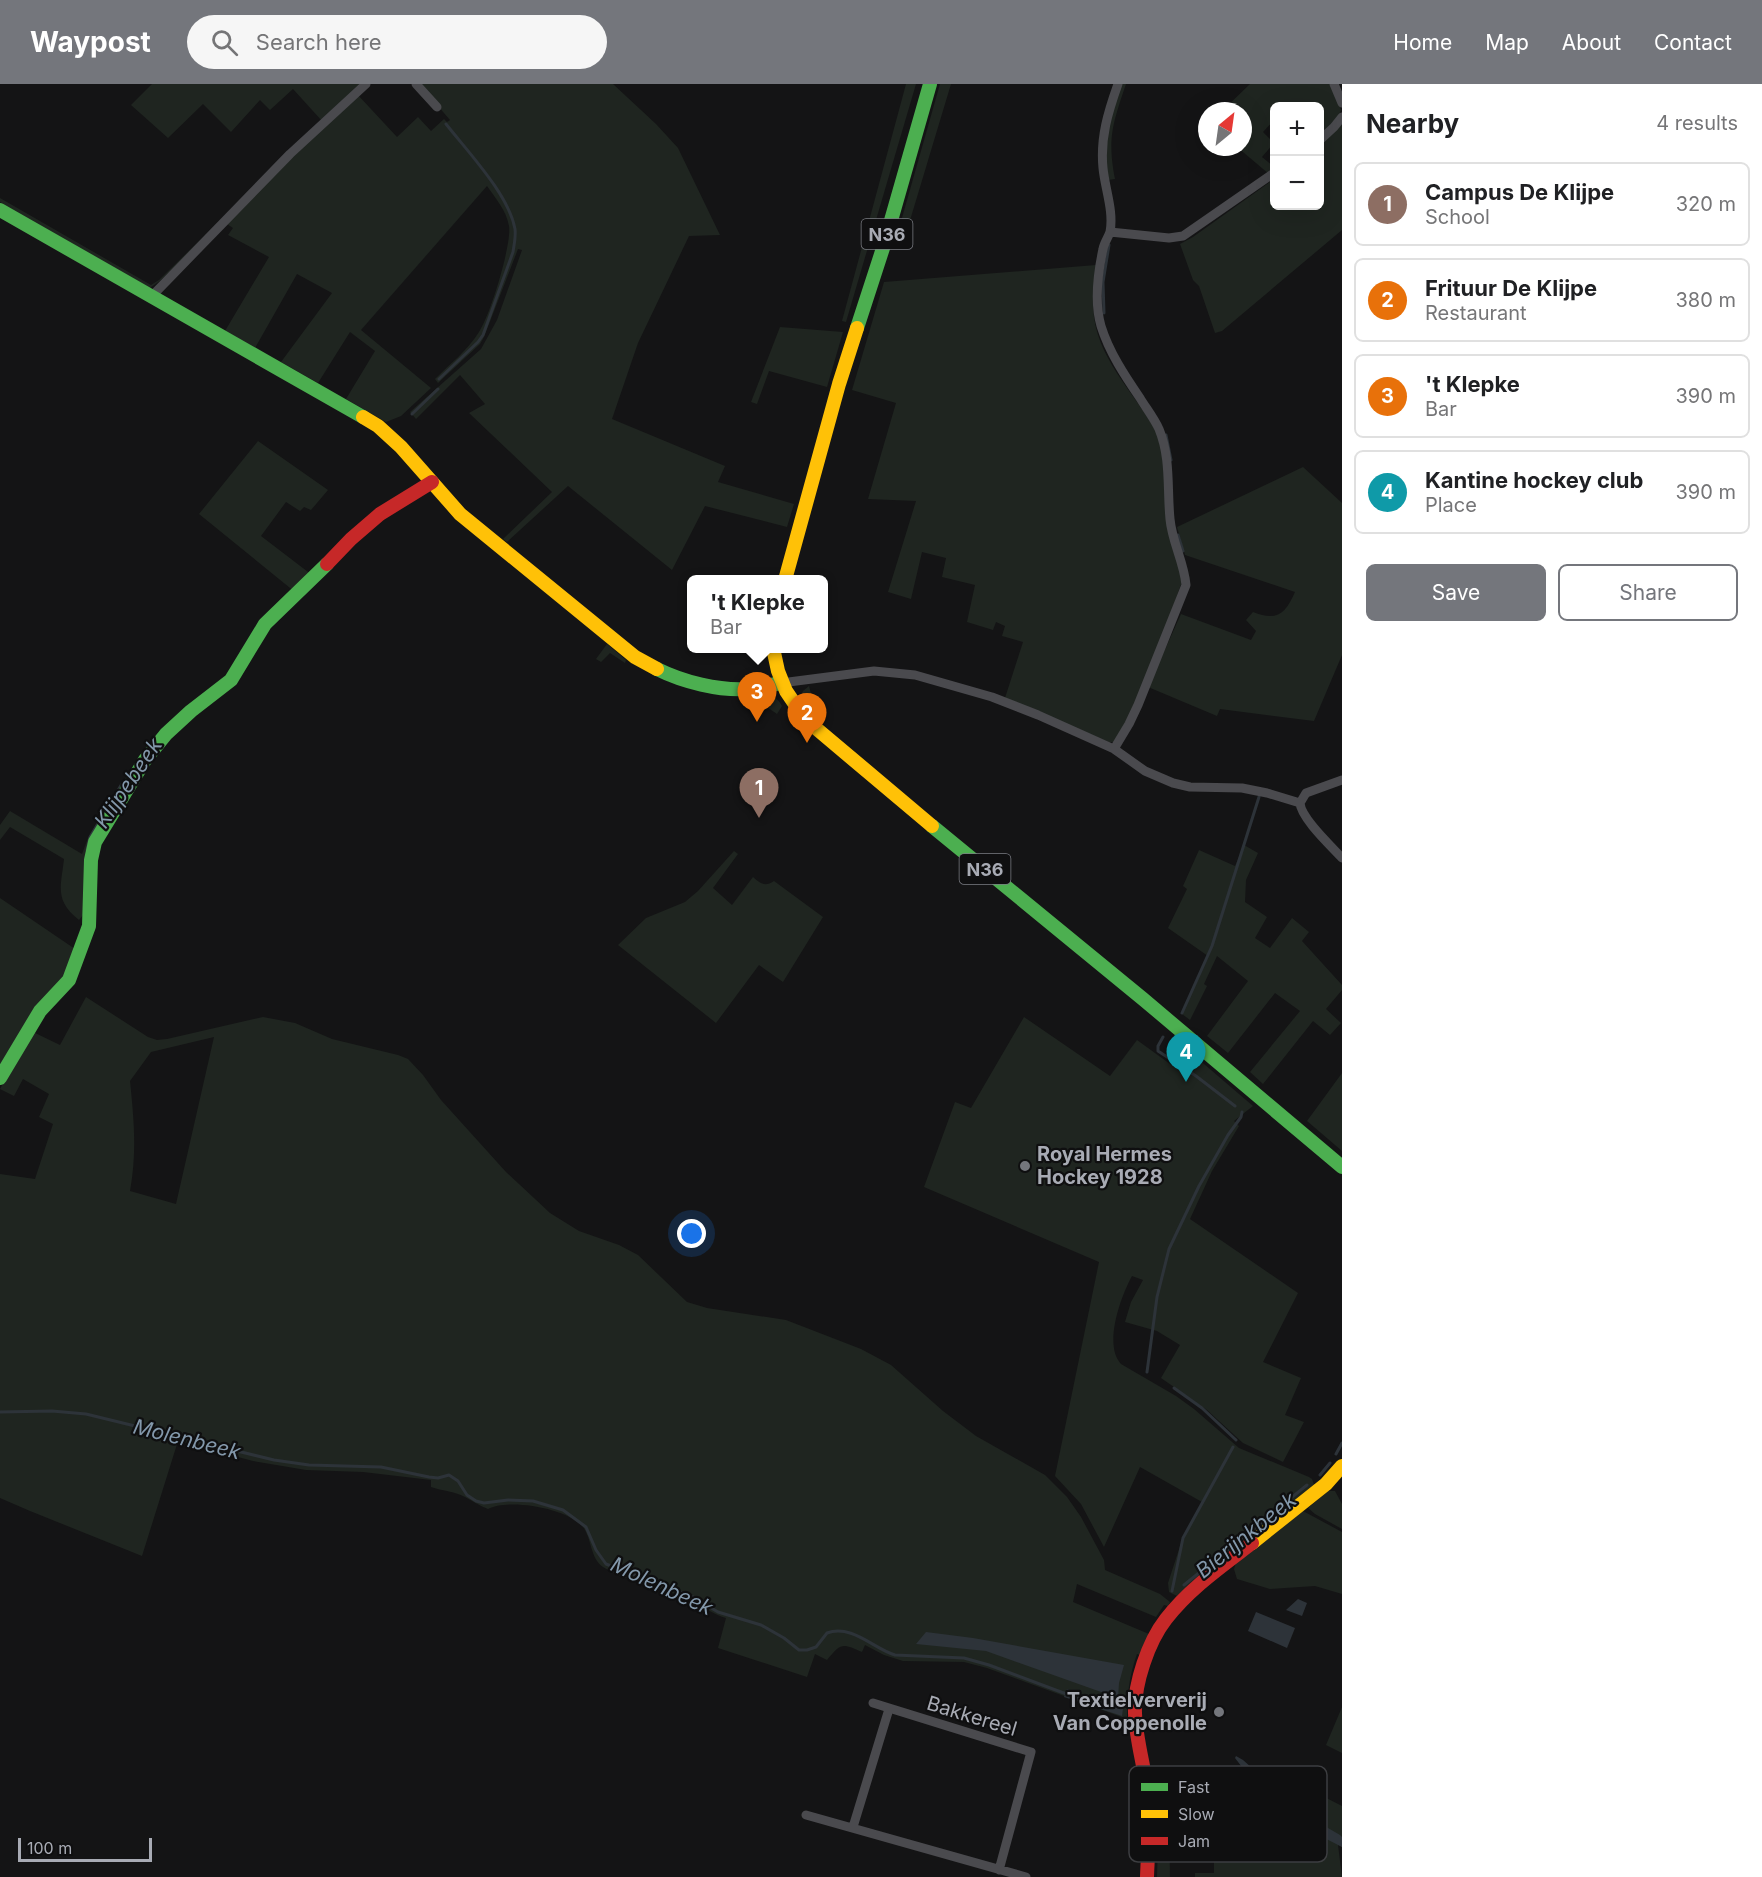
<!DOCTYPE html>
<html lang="en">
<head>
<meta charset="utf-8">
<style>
  :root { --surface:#fff; --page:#f6f6f6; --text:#202124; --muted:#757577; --line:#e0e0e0; --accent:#74767c }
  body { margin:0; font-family:Inter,sans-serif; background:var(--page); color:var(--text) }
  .controls { position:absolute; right:18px; top:18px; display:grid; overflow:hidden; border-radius:9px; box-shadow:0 6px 24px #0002 }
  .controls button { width:54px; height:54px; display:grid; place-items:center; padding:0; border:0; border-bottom:2px solid var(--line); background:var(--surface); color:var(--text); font:30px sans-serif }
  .compass { position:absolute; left:1198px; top:18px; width:54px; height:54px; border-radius:50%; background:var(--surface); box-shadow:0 6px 24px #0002; rotate:29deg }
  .scale { position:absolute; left:18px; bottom:15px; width:134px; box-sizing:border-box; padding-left:6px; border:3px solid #a8abb4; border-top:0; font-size:16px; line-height:21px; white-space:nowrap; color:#a8abb4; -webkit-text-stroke:4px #0f0f10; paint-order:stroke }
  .you { position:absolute; left:692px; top:1150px; width:21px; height:21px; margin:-15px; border:4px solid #fff; border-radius:50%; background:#1a73e8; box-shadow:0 0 0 9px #1a73e833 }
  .badge { display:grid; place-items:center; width:39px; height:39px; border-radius:50%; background:var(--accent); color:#fff; font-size:20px; font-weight:700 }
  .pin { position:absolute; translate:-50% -50px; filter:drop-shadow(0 2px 3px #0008) }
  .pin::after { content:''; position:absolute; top:32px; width:21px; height:18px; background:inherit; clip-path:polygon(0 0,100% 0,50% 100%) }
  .popup { position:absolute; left:687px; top:491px; width:141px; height:78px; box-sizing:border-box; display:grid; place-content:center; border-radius:9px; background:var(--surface); filter:drop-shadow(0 2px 4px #0005); font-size:20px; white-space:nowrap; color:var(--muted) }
  .popup b { font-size:22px; color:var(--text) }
  .popup::after { content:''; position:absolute; left:50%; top:100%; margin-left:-12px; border:12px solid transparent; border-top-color:var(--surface) }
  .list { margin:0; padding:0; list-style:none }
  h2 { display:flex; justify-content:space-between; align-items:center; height:78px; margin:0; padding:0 24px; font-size:26px }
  h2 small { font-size:20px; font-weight:400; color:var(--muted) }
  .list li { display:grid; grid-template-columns:39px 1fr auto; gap:18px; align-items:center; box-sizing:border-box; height:84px; margin:0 12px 12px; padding:0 12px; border:2px solid var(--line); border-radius:9px }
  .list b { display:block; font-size:22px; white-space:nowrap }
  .list p { margin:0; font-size:20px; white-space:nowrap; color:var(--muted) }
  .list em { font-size:20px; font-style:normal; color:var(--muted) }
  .actions { display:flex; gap:12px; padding:18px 24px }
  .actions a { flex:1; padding:14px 0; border:2px solid var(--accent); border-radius:9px; text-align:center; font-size:21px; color:var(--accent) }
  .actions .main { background:var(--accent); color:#fff }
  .icon { flex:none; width:33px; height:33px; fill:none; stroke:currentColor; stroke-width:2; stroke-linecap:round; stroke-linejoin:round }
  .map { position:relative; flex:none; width:1342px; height:1793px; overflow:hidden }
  header { display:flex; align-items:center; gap:36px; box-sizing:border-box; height:84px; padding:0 30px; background:var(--accent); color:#fff }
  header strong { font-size:28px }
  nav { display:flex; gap:33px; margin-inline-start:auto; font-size:21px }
  .search { width:420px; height:54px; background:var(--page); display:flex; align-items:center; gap:15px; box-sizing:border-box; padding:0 21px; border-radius:33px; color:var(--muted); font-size:22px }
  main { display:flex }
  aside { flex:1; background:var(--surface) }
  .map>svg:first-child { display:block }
  .green { fill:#1f2520; fill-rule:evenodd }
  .water { fill:#2d3339 }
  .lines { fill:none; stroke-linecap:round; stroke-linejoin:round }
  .stream { stroke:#2d3339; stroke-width:3 }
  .street { stroke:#4a4a4e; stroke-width:9 }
  .fast { stroke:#4caf50; stroke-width:14 }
  .slow { stroke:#ffc107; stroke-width:14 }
  .jam { stroke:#c62828; stroke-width:14 }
  .poi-dot { fill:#74767c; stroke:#0f0f10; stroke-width:2 }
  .labels { text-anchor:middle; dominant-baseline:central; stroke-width:4.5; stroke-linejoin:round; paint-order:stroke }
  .shield { fill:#0f0f10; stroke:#7a7c83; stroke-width:1.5 }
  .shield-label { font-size:18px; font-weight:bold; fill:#a8abb4 }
  .poi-label { font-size:20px; font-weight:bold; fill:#a8abb4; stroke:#0f0f10; text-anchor:start }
  .street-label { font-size:20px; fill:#a8abb4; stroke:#0f0f10 }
  .water-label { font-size:21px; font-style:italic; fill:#8398ab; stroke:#0f0f10 }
  .key { fill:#0f0f10; stroke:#3d3e41; stroke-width:1.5 }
  .key-label { font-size:16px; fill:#a8abb4 }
</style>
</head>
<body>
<header>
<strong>Waypost</strong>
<div class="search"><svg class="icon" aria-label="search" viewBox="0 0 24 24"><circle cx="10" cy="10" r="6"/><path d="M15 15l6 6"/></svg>Search here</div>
<nav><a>Home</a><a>Map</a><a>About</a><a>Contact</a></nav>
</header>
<main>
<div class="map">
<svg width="1342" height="1793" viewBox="0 0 1342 1793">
  <rect width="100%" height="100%" fill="#141415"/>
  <path class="green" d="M152,0H362L322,37L293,5L270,26L260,16L231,48L203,20L168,54L131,21Z
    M419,0H613L656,40L678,64L720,151L689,152L638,259L612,335L725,382L718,398L794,420L787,443L705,422L672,486L568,402L507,458L503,455L552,408L469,329L485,320L460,291L416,335L410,328L481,265L497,236L522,166L518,165L484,253L480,260L438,299L435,295C450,280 468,266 479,248C490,232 512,160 509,142C506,126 496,115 487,102L361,246L431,304L401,332L386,338L346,315L375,267L350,248L318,299L281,278L332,209L297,190L255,264L225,247L269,173L228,151L233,144L224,138L357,10L397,53L418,33L431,47L444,35L447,38L450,36Z
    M906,0H916L846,238L842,237Z
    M940,0H951L902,163L894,162Z
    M1120,0H1126C1113,39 1107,54 1115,95L1108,96L1104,55Z
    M1250,0H1333L1341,26L1336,38L1320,53V22H1274V36L1263,48L1274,59L1262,73L1274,83V86L1269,90L1237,63H1243V27H1222Z
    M1342,40V146L1222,247L1215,249L1199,202L1193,196L1180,160L1193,153L1274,95V122H1320V61Z
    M0,114L151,201L159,196L240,117L161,196L150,204L0,118Z
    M1096,181C1095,198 1092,215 1094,233C1100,280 1140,314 1160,355L1183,495L1144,603L1115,658H1109L1005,614L1023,558L1002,552L1005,542L996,538L993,546L967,538L975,501L942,493L946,474L922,468L911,515L888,508L916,417L868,415L896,319L852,306L884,198Z
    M780,243L843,248L827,303L769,287L757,320L751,318Z
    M258,357L328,406L311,426L304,423L300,427L286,418L261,452L312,491L295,508L199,430Z
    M1303,383L1342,419V571L1314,637L1220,625L1217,632L1148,603L1181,530L1251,556L1256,547L1246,536L1253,528C1277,538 1286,529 1295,508L1185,471L1177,443Z
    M607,560L626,576L625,579L610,569L601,578L596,575Z
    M809,602L816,628L801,611L803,607Z
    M766,611C774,611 778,615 782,622L777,630L761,619Z
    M108,720L112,722L93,753L83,831L79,836C54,816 61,803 64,775L10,743L0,756V741L10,727L82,770L88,754Z
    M1244,761L1258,769L1246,796L1245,818L1267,833L1255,854L1270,864L1292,834L1309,848L1302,857L1342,901V906L1326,925L1341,939L1330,951L1313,937L1263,1000L1250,988L1300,927L1275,909L1228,969L1207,952L1248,897L1217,872L1204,900L1207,902L1190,936L1182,930L1208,872L1168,844L1187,805L1183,802L1199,766L1235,782Z
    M734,767L738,770L713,804L732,821L753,793C761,800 765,803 774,797L823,833L783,898L759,881L716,939L618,861L646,834L685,818L698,807Z
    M0,814L78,867L73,881L0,990Z
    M86,913L148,953L157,956L167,955L263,933L295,939L332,955L398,971L408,975L423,991L441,1016L506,1088L550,1129L579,1147L619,1161L638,1171L687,1218L707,1224L786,1236L861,1265L891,1281L943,1327L976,1352L1045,1391L1067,1413L1081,1433L1104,1476L1105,1486L1160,1510L1170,1518L1168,1522L1164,1521L1156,1533L1077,1500L1073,1518L1149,1550L1140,1571L1137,1570C1129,1592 1127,1612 1127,1635L987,1584L964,1578L903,1577L884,1571L865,1561L862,1568C842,1559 841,1559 827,1576L815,1570L807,1593L718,1564L726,1534C715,1531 707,1525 697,1520C687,1514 675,1510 663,1506C644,1498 621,1495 603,1483C590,1474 592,1455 583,1443C568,1424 508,1414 488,1425C480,1422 473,1417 465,1413C454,1407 442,1407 431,1403V1396L363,1388L306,1386L253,1377L178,1357L142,1472L30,1427L0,1414V1090L35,1095L53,1040L39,1033L49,1010L23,995L14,1012L0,1005L31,947L60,961ZM214,953L176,1120L130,1107C137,1068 134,1036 130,997L151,968Z
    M1024,933L1110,992L1137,956L1177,985L1190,968L1253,1022L1234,1037L1239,1042L1212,1087L1190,1135L1298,1209L1263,1278L1301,1294L1285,1331L1304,1338L1283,1378L1243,1359L1207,1326L1161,1294L1180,1261L1157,1247L1125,1238L1131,1218L1143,1196L1132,1192C1121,1212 1103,1261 1121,1280L1176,1312L1194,1325L1239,1364L1309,1393L1312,1395L1314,1401L1177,1512L1169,1508L1168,1499L1183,1453L1202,1418L1140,1383L1104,1463L1081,1420L1055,1392L1099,1178L924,1103L955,1018L971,1024Z
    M1342,989V1067L1307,1037Z
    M1328,1407H1335L1342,1420V1445L1315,1430L1308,1424Z
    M1303,1427L1342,1448V1510L1315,1502L1270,1505L1237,1495L1234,1485L1236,1479Z
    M1342,1623V1669L1326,1661Z
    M1303,1702L1342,1722V1763L1338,1761L1342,1793H1195V1789H1214V1748L1251,1761L1255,1754L1278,1763L1292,1729L1282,1720L1288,1709L1297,1713Z
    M1159,1725L1169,1730L1170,1793H1157Z"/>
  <path class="water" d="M1298,1515L1307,1519L1302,1532L1286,1526Z
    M1256,1528L1295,1544L1287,1564L1248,1547Z
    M926,1548L973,1554L1124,1581L1119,1599L1118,1614L986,1567L916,1560Z
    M1067,1605L1086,1613L1123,1624L1122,1632L1064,1613Z
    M1236,1672L1243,1676L1304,1730L1340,1751L1342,1753V1763L1295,1739L1261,1708L1235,1674Z"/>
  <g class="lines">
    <path class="stream" d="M1104,229L1103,198L1109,161
      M439,295L478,258L483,251L513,168C514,161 516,153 515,145C509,111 468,68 446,40
      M412,330L438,305
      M1166,351L1171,376
      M1178,451L1183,467
      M87,766L90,753L123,698
      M1182,929L1212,862L1259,713
      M1163,953L1158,962V967L1196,992L1235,1022
      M1147,1288L1157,1213L1169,1165L1199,1102L1228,1051L1241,1033L1242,1028
      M1174,1304L1202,1324L1236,1356
      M0,1328L52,1327L86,1330L274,1376L309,1381L381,1383L429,1393L438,1394L449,1391L458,1397L467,1411L476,1417L484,1419L508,1416L533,1417L563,1426L586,1443L596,1466L606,1480L693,1513L718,1528L761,1541L784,1554L799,1566H807L816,1563L827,1549C852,1540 874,1565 895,1571L964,1574L989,1581L1069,1611
      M1336,1370L1342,1359
      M1320,1391L1330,1379
      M1184,1501L1307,1401
      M1172,1507L1183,1454L1233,1363"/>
    <path class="street" d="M416,0L437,23
      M1334,0L1342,19
      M1320,56L1334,43L1342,33
      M1110,148L1169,154L1183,152L1274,89
      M152,212L290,70L366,0
      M781,599L874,587L915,591L992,613L1038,631L1114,665L1145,687L1173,699L1190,703L1242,704L1267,709L1300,719
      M1114,665L1129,640L1138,621L1186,501C1184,478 1172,458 1170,435C1167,405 1171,374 1159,345C1154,334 1146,324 1140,314C1125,292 1109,268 1101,242C1094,218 1098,188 1103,165C1104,159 1108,154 1110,148C1114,127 1105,105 1103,84C1100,54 1108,28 1118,0
      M1300,719C1301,734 1331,762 1342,774
      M1300,719L1306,709L1342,696
      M873,1619L1031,1668L999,1786
      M806,1731L1026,1793
      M853,1743L889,1625"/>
    <path class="fast" d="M0,126L363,333
      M857,244L884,161L930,0
      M657,585C683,598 719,607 748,605C759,604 770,601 781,599
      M932,742L1143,915L1342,1083
      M0,994L40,927L69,896L89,842L91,776L95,758L145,676L166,650L191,627L231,596L265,540L327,480"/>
    <path class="slow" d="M363,333L378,342L401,363L460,430L635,573L657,585
      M785,496L839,300L857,244
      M773,564L778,587L786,607L805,635L932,742
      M1252,1459L1326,1400L1342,1382"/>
    <path class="jam" d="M327,480L351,455L380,430L432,398
      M1147,1793C1148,1767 1150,1741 1148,1715C1146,1687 1136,1658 1135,1629C1134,1600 1148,1558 1166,1535C1189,1505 1222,1482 1252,1459"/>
  </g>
  <g class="poi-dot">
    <circle cx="1025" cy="1082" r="6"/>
    <circle cx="1219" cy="1628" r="6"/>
  </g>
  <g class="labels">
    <g class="shield">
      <rect x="861.5" y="135" width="51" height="30" rx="4.5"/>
      <rect x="959.5" y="770" width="51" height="30" rx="4.5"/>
    </g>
    <g class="shield-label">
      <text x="887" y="150">N36</text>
      <text x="985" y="785">N36</text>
    </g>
    <g class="poi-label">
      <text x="1037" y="1070">Royal Hermes<tspan x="1037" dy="23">Hockey 1928</tspan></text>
      <text x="1207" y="1616" text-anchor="end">Textielververij<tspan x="1207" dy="23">Van Coppenolle</tspan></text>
    </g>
    <g class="street-label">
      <text transform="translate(972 1632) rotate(17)">Bakkereel</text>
    </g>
    <g class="water-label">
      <text transform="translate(128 699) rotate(-56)">Klijpebeek</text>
      <text transform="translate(187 1355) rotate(14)">Molenbeek</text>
      <text transform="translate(1246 1451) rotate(-39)">Bierijnkbeek</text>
      <text transform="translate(662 1502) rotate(25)">Molenbeek</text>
    </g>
  </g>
  <rect x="1129" y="1682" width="198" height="96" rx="9" class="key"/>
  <rect x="1141" y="1699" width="27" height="8" fill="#4caf50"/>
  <rect x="1141" y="1726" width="27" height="8" fill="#ffc107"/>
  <rect x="1141" y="1753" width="27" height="8" fill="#c62828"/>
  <g class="key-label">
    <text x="1178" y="1709">Fast</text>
    <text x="1178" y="1736">Slow</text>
    <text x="1178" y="1763">Jam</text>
  </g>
</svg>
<div class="controls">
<button>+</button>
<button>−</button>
</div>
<svg class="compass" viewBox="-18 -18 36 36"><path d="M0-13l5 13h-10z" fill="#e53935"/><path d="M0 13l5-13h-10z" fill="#757577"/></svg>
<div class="scale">100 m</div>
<div class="you"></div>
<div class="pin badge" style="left:759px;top:734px;background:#8d6e63">1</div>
<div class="pin badge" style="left:807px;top:659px;background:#e8710a">2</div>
<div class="pin badge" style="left:757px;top:638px;background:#e8710a">3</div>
<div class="popup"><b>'t Klepke</b>Bar</div>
<div class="pin badge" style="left:1186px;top:998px;background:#0f9aa8">4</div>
</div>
<aside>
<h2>Nearby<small>4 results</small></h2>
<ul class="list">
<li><span class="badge" style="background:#8d6e63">1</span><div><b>Campus De Klijpe</b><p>School</p></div><em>320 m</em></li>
<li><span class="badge" style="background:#e8710a">2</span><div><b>Frituur De Klijpe</b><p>Restaurant</p></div><em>380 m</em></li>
<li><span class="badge" style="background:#e8710a">3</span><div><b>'t Klepke</b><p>Bar</p></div><em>390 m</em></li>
<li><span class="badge" style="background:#0f9aa8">4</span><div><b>Kantine hockey club</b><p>Place</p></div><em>390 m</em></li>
</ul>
<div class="actions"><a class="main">Save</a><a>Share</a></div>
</aside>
</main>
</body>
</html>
